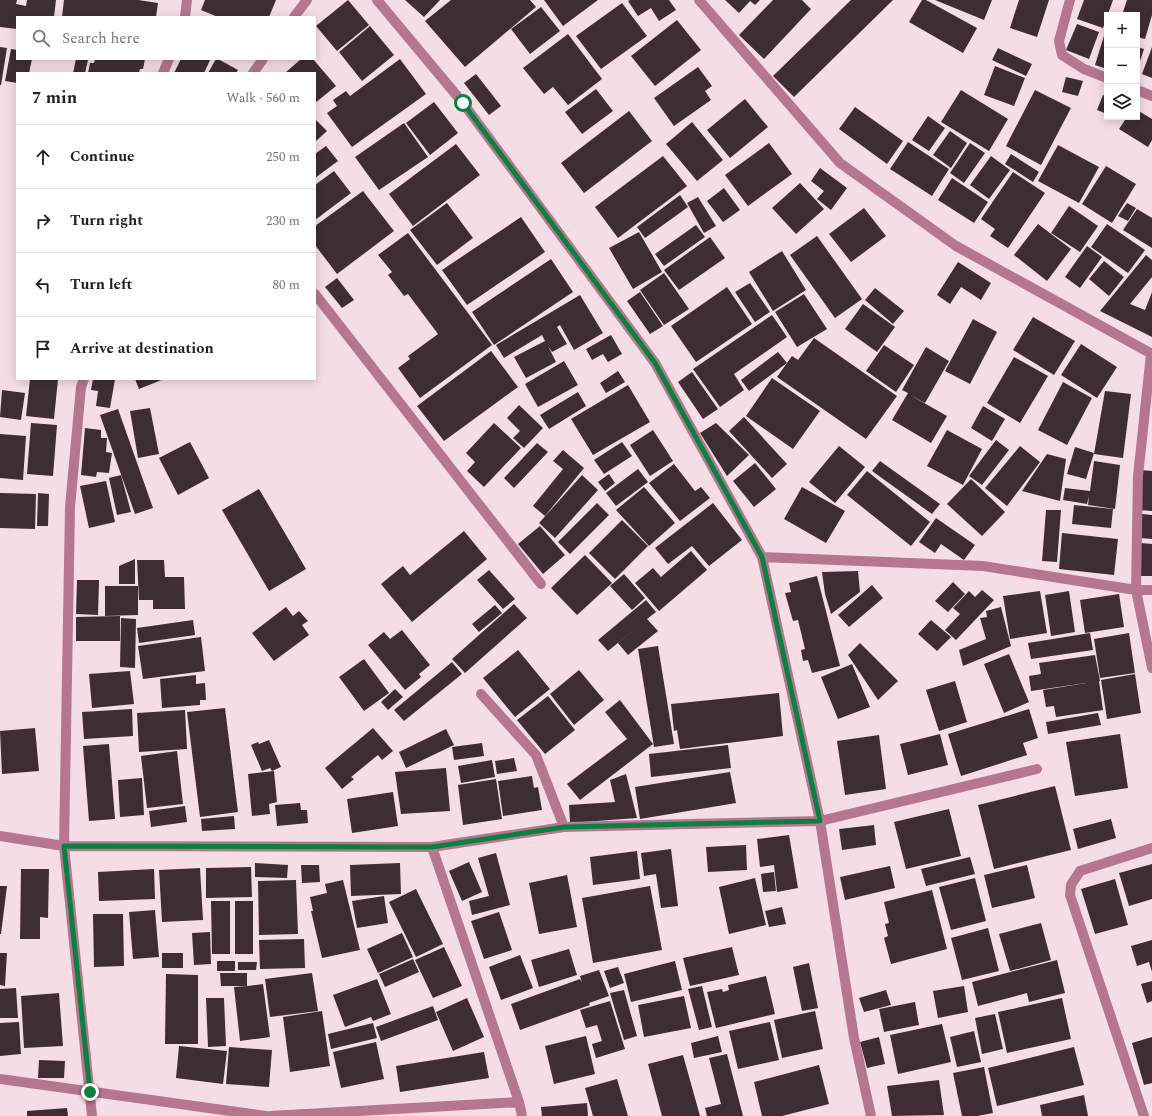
<!DOCTYPE html>
<html lang="en">
<head>
<meta charset="utf-8">
<style>
  :root { --surface:#fff; --page:#f2f2f2; --text:#202124; --muted:#757577; --line:#e0e0e0 }
  body { margin:0; font-family:Spectral,serif; background:var(--page); color:var(--text) }
  .controls { position:absolute; right:12px; top:12px; display:grid; overflow:hidden; border-radius:0px; box-shadow:0 2px 10px #0003 }
  .controls button { width:36px; height:36px; display:grid; place-items:center; padding:0; border:0; border-bottom:1px solid var(--line); background:var(--surface); color:var(--text); font:20px sans-serif }
  .stop { position:absolute; width:12px; height:12px; margin:-9px; border:3px solid #0b8043; border-radius:50%; background:#fff }
  .stop.end { background:#0b8043; border-color:#fff; box-shadow:0 1px 4px #0008 }
  .list { margin:0; padding:0; list-style:none }
  h2 { display:flex; justify-content:space-between; align-items:center; height:52px; margin:0; padding:0 16px; font-size:17px }
  h2 small { font-size:13px; font-weight:400; color:var(--muted) }
  .list li { display:grid; grid-template-columns:26px 1fr auto; gap:12px; align-items:center; box-sizing:border-box; height:64px; padding:0 16px; border-top:1px solid var(--line) }
  .list b { display:block; font-size:15px; white-space:nowrap }
  .list em { font-size:13px; font-style:normal; color:var(--muted) }
  .icon { flex:none; width:22px; height:22px; fill:none; stroke:currentColor; stroke-width:2; stroke-linecap:round; stroke-linejoin:round }
  .map { position:relative; flex:none; width:1152px; height:1116px; overflow:hidden }
  .search { position:absolute; background:var(--surface); box-shadow:0 2px 10px #0003; left:16px; top:16px; width:300px; height:44px; display:flex; align-items:center; gap:10px; box-sizing:border-box; padding:0 14px; border-radius:0px; color:var(--muted); font-size:15px }
  .panel { position:absolute; background:var(--surface); box-shadow:0 2px 10px #0003; left:16px; top:72px; width:300px; height:308px; border-radius:0px }
  .map>svg:first-child { display:block }
  .building { fill:#3f2d34 }
  .lines { fill:none; stroke-linecap:round; stroke-linejoin:round }
  .minor { stroke:#b5768f; stroke-width:10 }
  .route { stroke:#0b8043; stroke-width:5 }
</style>
</head>
<body>
<div class="map">
<svg width="1152" height="1116" viewBox="0 0 1152 1116">
  <rect width="100%" height="100%" fill="#f5dde6"/>
  <path class="building" d="M0,0H17L16,4L26,6L27,0H56L54,17H17V29L0,27Z
    M64,0H138L158,3L156,17H62Z
    M205,0H276L269,17H218L201,10Z
    M348,0L369,25L337,51L316,26Z
    M405,0H440L424,17Z
    M451,0H530L536,7L465,67L425,21Z
    M544,0H598L563,26Z
    M630,0H669L676,10L659,21L651,8L638,16L628,1Z
    M725,0H760L755,5L750,1L739,13Z
    M773,0H802L811,9L764,59L739,35Z
    M851,0H893L794,97L773,76Z
    M922,0H926L977,28L963,53L909,22Z
    M935,0H992L984,20Z
    M1019,0H1049L1037,37L1010,28Z
    M1084,0H1113L1103,28L1077,19Z
    M1127,0H1152V15L1145,39L1137,37V15H1122Z
    M622,3L647,36L601,69L576,36Z
    M541,7L560,31L530,54L511,29Z
    M677,20L701,50L655,86L631,56Z
    M1077,24L1099,32L1089,59L1066,50Z
    M370,26L394,55L362,81L339,52Z
    M568,34L602,79L568,105L553,87L544,94L523,68Z
    M1104,36L1107,37V69L1095,65Z
    M0,47L7,48L1,85H0Z
    M1137,47L1144,49L1137,70Z
    M1152,47V78L1142,74Z
    M998,48L1032,64L1026,76L992,60Z
    M11,49L17,50V59H32L29,73H17V83L5,81Z
    M76,59L88,60L85,73H73Z
    M95,59H145L143,69H140L139,73H88L90,63H94Z
    M181,59H208L210,60L204,73H174Z
    M216,59H218L238,70L236,73H208Z
    M301,59H313L336,86L315,103V73H285Z
    M400,59L426,94L352,147L327,113L337,106L333,100L346,91L350,96Z
    M995,66L1025,78L1014,106L984,95Z
    M698,67L712,86L705,91L711,100L674,126L654,98Z
    M476,74L501,106L489,115L464,83Z
    M1066,77L1083,81L1078,96L1062,92Z
    M596,89L613,111L582,134L565,112Z
    M961,90L1008,119L989,151L941,122Z
    M1035,90L1071,108L1041,165L1006,146Z
    M1103,95L1107,97V114L1097,110Z
    M745,99L768,127L730,158L707,130Z
    M434,102L458,133L430,155L406,123Z
    M855,107L903,141L887,164L839,129Z
    M1137,110L1152,119V140L1148,147L1119,129L1127,117H1137Z
    M629,111L652,141L584,193L561,163Z
    M928,116L945,128L929,151L912,140Z
    M315,119L327,131L315,142Z
    M692,122L723,160L697,181L666,144Z
    M404,123L428,157L379,190L355,157Z
    M950,131L967,143L951,168L933,155Z
    M908,142L949,169L932,196L890,169Z
    M769,143L792,174L748,206L725,175Z
    M970,143L985,153L964,183L950,173Z
    M456,144L480,175L413,226L389,194Z
    M1058,145L1099,167L1079,203L1038,181Z
    M326,146L338,161L315,178V154Z
    M1011,154L1039,172L1033,182L1005,164Z
    M663,156L687,186L618,238L595,207Z
    M991,156L1010,170L989,199L970,185Z
    M1106,166L1136,184L1112,223L1082,204Z
    M820,168L847,188L831,210L817,199L824,191L811,181Z
    M334,171L351,193L315,220V185Z
    M1013,172L1045,193L1008,248L990,236L995,229L981,219Z
    M952,178L988,202L974,223L938,200Z
    M800,183L824,209L796,234L772,208Z
    M724,188L740,210L723,222L707,201Z
    M363,191L394,231L337,274L315,245V226Z
    M680,195L688,207L645,238L637,227Z
    M698,197L716,226L704,233L687,203Z
    M447,203L473,238L437,265L410,230Z
    M1127,203L1136,208L1128,221L1118,216Z
    M1069,206L1098,226L1080,252L1051,233Z
    M864,208L886,236L851,262L829,234Z
    M1137,209L1152,218V248L1123,230Z
    M521,217L545,252L467,305L442,270Z
    M1038,224L1071,249L1047,281L1014,255Z
    M1107,224L1145,250L1128,273L1091,247Z
    M696,225L705,237L664,266L655,254Z
    M639,232L662,272L633,289L609,248Z
    M408,233L492,345L420,398L398,368L410,359L408,356L438,334L408,294L404,296L388,275L392,272L378,255Z
    M817,236L862,299L835,318L790,255Z
    M710,237L725,258L679,290L664,270Z
    M1087,246L1102,257L1080,288L1065,277Z
    M782,251L806,290L773,311L749,272Z
    M1146,255L1152,260V277L1130,304L1145,310L1152,292V337L1100,311Z
    M551,259L573,292L494,345L472,312Z
    M1104,261L1124,277L1109,296L1089,279Z
    M958,262L991,283L981,300L961,287L950,304L937,295Z
    M664,273L689,309L664,325L640,290Z
    M337,278L354,300L342,308L325,287Z
    M750,283L770,312L755,322L735,292Z
    M727,287L752,324L696,362L671,326Z
    M875,288L904,311L893,324L865,300Z
    M640,292L663,326L650,334L627,301Z
    M804,294L827,329L797,347L775,312Z
    M580,295L603,333L574,350L560,325L557,327L567,344L552,352L548,346L556,362L526,378L514,357L545,341L542,335L504,358L496,345Z
    M863,304L895,327L877,352L845,329Z
    M772,315L787,337L734,374L744,390L720,407L693,369Z
    M1033,317L1075,341L1054,375L1013,350Z
    M973,319L997,332L970,384L945,371Z
    M611,335L622,354L608,362L603,354L592,360L586,349Z
    M814,338L897,396L866,439L777,377L792,356L798,360Z
    M1081,344L1117,367L1097,398L1061,375Z
    M884,345L914,365L896,392L866,371Z
    M926,347L949,361L925,403L910,395L947,416L931,443L892,420L908,393L902,390Z
    M491,351L518,387L444,441L417,406Z
    M778,352L787,363L749,391L741,380Z
    M1014,357L1048,376L1020,423L987,403Z
    M564,361L578,385L538,407L525,384Z
    M618,371L625,382L606,393L600,383Z
    M692,372L718,409L703,419L678,382Z
    M772,378L820,411L793,449L746,416Z
    M30,379H58L54,419L26,416Z
    M93,379H115L110,408L96,406L98,391L91,390Z
    M135,379H164L139,389Z
    M1063,382L1092,398L1067,445L1038,430Z
    M628,385L650,422L593,455L571,419Z
    M2,390L25,393L21,420L0,417Z
    M1105,391L1131,394L1123,458L1094,454Z
    M578,392L586,406L549,429L540,415Z
    M519,405L543,428L524,448L513,438L520,431L507,418Z
    M983,406L1005,419L992,441L971,428Z
    M150,408L159,454L138,458L130,411Z
    M118,409L153,508L135,514L100,415Z
    M744,417L787,464L772,478L729,431Z
    M31,423L57,425L53,476L27,474Z
    M494,423L521,448L484,487L467,471L475,462L466,453Z
    M716,423L749,455L727,476L700,433Z
    M85,428L101,430V438H107L106,452L112,453L109,473L97,472L96,477L81,475Z
    M653,430L673,461L650,476L630,445Z
    M947,430L982,449L963,485L927,466Z
    M0,434L26,436L23,480L0,478Z
    M996,440L1009,450L982,485L969,476Z
    M190,442L209,478L178,495L159,458Z
    M622,442L632,456L604,474L594,460Z
    M537,443L548,452L514,488L504,478Z
    M839,446L865,467L835,503L809,482Z
    M1020,446L1040,462L1007,506L985,488Z
    M1075,447L1094,453L1086,479L1067,474Z
    M563,450L584,468L545,516L533,506L563,469L553,461Z
    M1047,454L1066,459L1060,501L1022,491Z
    M880,461L940,504L932,514L872,471Z
    M1094,461L1120,465L1115,509L1088,505L1089,496L1087,504L1063,500L1065,488L1090,491Z
    M755,463L776,489L754,507L733,481Z
    M674,464L695,491L701,487L710,498L680,521L649,483Z
    M638,469L648,482L616,506L606,493Z
    M1141,470L1152,471V511L1138,510Z
    M867,471L930,522L911,546L847,495Z
    M609,474L615,483L605,491L598,482Z
    M121,475L131,512L117,515L109,478Z
    M582,475L598,490L555,538L539,523Z
    M971,479L1005,512L982,536L947,504Z
    M106,481L115,522L89,528L80,486Z
    M644,487L675,523L649,546L616,510Z
    M802,487L845,511L826,543L784,519Z
    M259,489L306,569L269,591L222,510Z
    M0,493L36,494L35,529L0,528Z
    M38,493L49,494L48,526H37Z
    M597,503L609,515L570,554L558,542Z
    M713,503L742,540L709,566L692,546L668,564L655,548Z
    M1074,505L1113,509L1111,528L1072,524Z
    M1046,510H1061L1057,562L1042,561Z
    M1142,514L1152,515V539L1140,538Z
    M936,518L975,545L964,560L941,544L935,553L919,542Z
    M622,520L648,546L615,579L589,553Z
    M540,526L565,555L543,574L518,544Z
    M464,531L487,559L412,622L381,584L403,566L410,575Z
    M1062,533L1118,539L1114,575L1059,569Z
    M1141,543L1152,544V576H1140Z
    M691,551L707,570L659,611L635,583L653,568L661,577Z
    M585,555L612,583L577,615L551,588Z
    M135,559V584H119V566Z
    M137,560H164L165,577H184L185,609H153V600H139Z
    M489,570L515,599L503,609L477,580Z
    M858,571L860,592L831,614L825,594L822,572Z
    M624,574L645,598L632,610L610,586Z
    M817,576L840,666L812,673L808,660L803,661L801,650L805,649L798,620L793,621L785,593L791,592L789,583Z
    M77,580H99L98,615L76,614Z
    M953,582L965,594L948,612L935,601Z
    M872,585L883,598L849,627L838,615Z
    M105,586H138V615L105,616Z
    M982,590L994,600L956,640L945,630L960,614L953,608L969,591L975,597Z
    M1040,591L1047,633L1010,639L1003,596Z
    M1069,591L1075,632L1051,636L1045,595Z
    M1119,594L1124,627L1085,633L1080,600Z
    M646,600L656,612L647,619L658,631L628,655L618,643L640,625L608,651L598,640Z
    M514,604L527,618L465,673L452,659Z
    M495,605L502,613L479,632L472,624Z
    M286,607L293,616L299,611L308,621L302,625L309,635L274,661L252,633Z
    M1001,607L1011,646L963,666L959,650L986,639L980,618L987,617L986,611Z
    M120,616V641H76V617Z
    M121,618L136,619L135,668L120,667Z
    M193,620L195,635L139,643L137,628Z
    M931,620L951,637L937,651L918,634Z
    M402,630L430,665L419,674L421,677L405,690L368,645L384,632L390,639Z
    M1090,633L1093,650L1031,659L1028,643Z
    M1129,633L1135,673L1100,678L1094,639Z
    M201,637L205,671L143,679L138,646Z
    M860,643L898,681L878,700L848,655Z
    M658,646L674,744L654,747L638,649Z
    M518,650L550,689L515,717L483,678Z
    M1009,654L1029,702L1004,713L984,664Z
    M1095,655L1100,681L1031,691L1029,676L1041,674L1039,663Z
    M364,659L389,693L364,711L339,677Z
    M452,662L462,674L404,721L394,710Z
    M852,664L870,707L838,719L821,677Z
    M579,670L604,700L574,725L550,694Z
    M130,671L134,704L92,708L89,674Z
    M1135,674L1141,713L1107,719L1101,680Z
    M196,675V684L205,683L206,700H200V705L162,708L160,679Z
    M955,681L967,722L939,731L926,690Z
    M1099,681L1103,710L1056,717L1054,706L1046,707L1043,690Z
    M395,689L403,697L388,710L381,702Z
    M779,693L783,736L680,749L677,730L674,731L671,704Z
    M548,696L575,730L545,754L517,720Z
    M620,700L653,744L580,800L567,784L627,739L605,712Z
    M225,708L238,812L200,817L187,712Z
    M132,709L133,736L84,739L82,712Z
    M1029,709L1038,738L1023,743L1027,755L961,776L948,734Z
    M185,710L187,749L139,752L137,713Z
    M1098,713L1101,725L1048,734L1046,722Z
    M35,728L39,771L2,774L0,731Z
    M373,728L393,751L382,760L378,755L351,777L354,779L342,789L325,768Z
    M446,729L454,745L406,768L399,752Z
    M940,734L948,765L908,775L900,744Z
    M1120,734L1128,788L1075,796L1066,742Z
    M879,735L886,789L845,795L837,741Z
    M269,740L281,767L272,771L270,768L262,771L251,745L258,742L259,744Z
    M482,743L484,756L454,760L452,747Z
    M109,744L115,819L89,821L83,746Z
    M728,745L731,768L651,777L649,754Z
    M177,751L183,804L147,808L141,756Z
    M514,758L517,771L497,774L495,761Z
    M492,760L495,777L461,783L458,766Z
    M446,768L450,811L401,814L395,772Z
    M274,771L277,802L269,804L270,814L252,816L248,774Z
    M730,772L736,803L640,819L635,787Z
    M626,774L637,818L570,823L569,805L615,802L610,780Z
    M532,776L534,788L538,787L542,810L503,816L498,781Z
    M142,778L144,815L120,817L118,780Z
    M496,779L502,819L463,825L458,785Z
    M1055,786L1071,850L994,869L978,805Z
    M393,792L398,826L352,833L347,799Z
    M300,803L301,810H307L308,823L277,826L275,805Z
    M185,806L187,822L151,827L149,811Z
    M949,809L961,856L906,869L894,822Z
    M234,816L235,829L202,831L201,819Z
    M1111,819L1116,838L1078,849L1073,829Z
    M874,825L876,845L842,850L839,829Z
    M789,835L798,888L777,892L774,865L760,867L757,839Z
    M746,845L747,870L708,872L706,847Z
    M671,849L678,906L661,908L656,874L644,876L641,853Z
    M637,851L640,879L593,885L590,857Z
    M496,853L510,905L472,915L469,901L489,896L478,858Z
    M970,857L975,874L926,886L921,869Z
    M469,862L482,892L462,901L449,871Z
    M255,863L288,865L287,878L255,877Z
    M400,863L401,894L351,896L350,865Z
    M1152,864V899L1129,906L1119,873Z
    M301,865H319L320,882L302,883Z
    M1027,865L1035,898L992,908L984,875Z
    M890,866L895,888L845,900L840,877Z
    M251,867L252,897L206,898V868Z
    M200,868L203,920L162,922L159,870Z
    M21,869H49L48,918L40,917V939H20Z
    M154,869L155,899L99,901L98,872Z
    M774,872L776,891L763,892L761,874Z
    M567,875L577,927L539,934L529,883Z
    M755,878L766,925L729,934L719,887Z
    M975,878L986,921L951,930L939,887Z
    M1115,879L1128,925L1095,934L1081,889Z
    M296,880L298,934L259,935L258,881Z
    M343,880L360,950L322,958L311,911H313L310,897L327,893L325,884Z
    M0,886H7L1,934H0Z
    M650,886L662,950L593,963L582,898Z
    M416,889L443,944L416,957L389,902Z
    M932,890L947,949L891,964L884,938L888,936L885,924L889,923L884,902Z
    M384,896L388,923L357,928L352,901Z
    M211,901H230V954H212Z
    M235,901H253V954H235Z
    M782,907L786,924L769,927L765,911Z
    M155,910L159,957L133,959L129,912Z
    M499,912L512,950L484,959L471,921Z
    M93,914H123L124,966L94,967Z
    M1041,923L1051,960L1010,971L999,934Z
    M988,928L999,971L962,980L951,938Z
    M210,932L211,964L194,965L192,933Z
    M402,933L413,957L378,973L367,949Z
    M304,939L305,968L260,969L259,940Z
    M1152,940V972L1149,962L1137,966L1131,946Z
    M444,947L462,986L433,998L415,960Z
    M732,947L739,975L690,986L683,958Z
    M569,949L577,975L539,987L531,960Z
    M0,953H7L5,986L0,985Z
    M162,953H183V968H162Z
    M520,955L533,988L501,1000L489,967Z
    M413,959L419,972L385,987L379,974Z
    M1057,960L1065,993L1029,1002L1027,993L978,1006L972,982Z
    M217,961H235V971H217Z
    M675,961L682,990L631,1002L624,974Z
    M238,962H257L256,970H238Z
    M809,963L818,1008L802,1011L793,967Z
    M618,967L624,983L610,988L604,971Z
    M599,970L609,996L589,1003L590,1005L520,1030L511,1004L580,979L582,983L580,976Z
    M220,973H247V986L263,984L270,1037L240,1041L234,987L247,986H221Z
    M312,973L318,1011L270,1017L265,979Z
    M166,974L198,975V1044H165Z
    M766,976L775,1014L716,1028L707,992L722,989L723,992L729,990L728,985Z
    M377,979L391,1014L373,1021L371,1017L345,1027L333,995Z
    M1152,981V1001L1147,1003L1141,984Z
    M702,986L712,1027L699,1030L688,989Z
    M964,986L968,1012L938,1018L933,991Z
    M16,988L18,1018H0V989Z
    M624,990L637,1036L624,1040L610,993Z
    M886,990L891,1005L864,1012L859,998Z
    M59,993L63,1046L24,1048L21,996Z
    M684,996L691,1028L644,1037L638,1005Z
    M206,998H224L226,1046L208,1047Z
    M467,998L484,1037L453,1051L436,1012Z
    M1062,998L1071,1039L1007,1053L998,1012Z
    M610,1001L625,1049L596,1058L592,1044L602,1041L597,1025L586,1028L580,1010Z
    M915,1002L919,1025L884,1032L879,1009Z
    M433,1006L438,1020L381,1041L376,1027Z
    M322,1011L330,1066L290,1072L283,1017Z
    M815,1011L823,1049L782,1058L774,1020Z
    M995,1014L1003,1049L982,1054L975,1018Z
    M19,1022L21,1054L0,1056V1023Z
    M770,1022L779,1060L738,1069L729,1031Z
    M373,1023L377,1038L331,1049L328,1034Z
    M942,1024L951,1062L898,1074L890,1035Z
    M974,1031L981,1062L957,1067L950,1037Z
    M586,1036L595,1074L554,1084L545,1046Z
    M718,1036L722,1052L694,1058L691,1043Z
    M879,1037L885,1064L867,1068L860,1042Z
    M1152,1037V1083L1144,1085L1132,1043Z
    M376,1042L384,1079L341,1088L333,1052Z
    M179,1046L227,1051L223,1084L176,1078Z
    M229,1047L272,1050L269,1087L226,1084Z
    M1074,1047L1084,1085L997,1106L988,1068Z
    M484,1052L489,1078L400,1092L396,1066Z
    M727,1054L743,1116H707L705,1108L721,1104L709,1058Z
    M683,1055L700,1116H662L648,1064Z
    M39,1060L65,1061L64,1078H38Z
    M819,1065L829,1104L782,1116H762L754,1082Z
    M984,1067L993,1113L977,1116H962L953,1073Z
    M617,1079L628,1116H593L585,1088Z
    M939,1080L944,1115L892,1116L887,1086Z
    M1084,1095L1088,1116H1042L1040,1105Z
    M587,1103L588,1116H542L541,1107Z
    M67,1108L68,1116H27V1111Z"/>
  <g class="lines">
    <path class="minor" d="M377,0L463,103L655,363L762,557L820,821L854,1038L871,1116
      M699,0L840,163L956,246L1152,354
      M1070,0L1059,41L1062,55L1084,69L1107,78
      M185,17L187,0
      M294,17L307,0
      M163,73L169,59
      M253,73L263,59
      M1137,90L1152,96
      M315,294L541,584
      M1151,354L1138,476L1136,590L1152,668
      M84,379L81,387L70,507L64,846L92,1116
      M762,557L983,566L1136,590H1152
      M481,694L536,755L564,827
      M0,836L64,846L432,847L564,827L820,821L1037,769
      M432,847L519,1102L522,1116
      M0,1079L266,1116
      M270,1116L519,1102
      M1144,1116L1070,895L1071,885L1080,871L1152,848"/>
  </g>
  <g class="lines">
    <path class="route" d="M90,1092L64,846L432,847L564,827L820,821L762,557L655,363L463,103"/>
  </g>
</svg>
<div class="controls">
<button>+</button>
<button>−</button>
<button><svg class="icon" aria-label="layers" viewBox="0 0 24 24"><path d="M12 4l9 5-9 5-9-5zM3 14l9 5 9-5"/></svg></button>
</div>
<div class="stop" style="left:463px;top:103px"></div>
<div class="stop end" style="left:90px;top:1092px"></div>
<div class="search"><svg class="icon" aria-label="search" viewBox="0 0 24 24"><circle cx="10" cy="10" r="6"/><path d="M15 15l6 6"/></svg>Search here</div>
<section class="panel">
<h2>7 min<small>Walk · 560 m</small></h2>
<ul class="list">
<li><svg class="icon" aria-label="ahead" viewBox="0 0 24 24"><path d="M12 20V5M6 11l6-6 6 6"/></svg><div><b>Continue</b></div><em>250 m</em></li>
<li><svg class="icon" aria-label="right" viewBox="0 0 24 24"><path d="M7 20v-9h11M14 6l5 5-5 5"/></svg><div><b>Turn right</b></div><em>230 m</em></li>
<li><svg class="icon" aria-label="left" viewBox="0 0 24 24"><path d="M17 20v-9H6M10 6l-5 5 5 5"/></svg><div><b>Turn left</b></div><em>80 m</em></li>
<li><svg class="icon" aria-label="arrive" viewBox="0 0 24 24"><path d="M6 21V4h12l-3 4 3 4H6"/></svg><div><b>Arrive at destination</b></div></li>
</ul>
</section>
</div>
</body>
</html>
